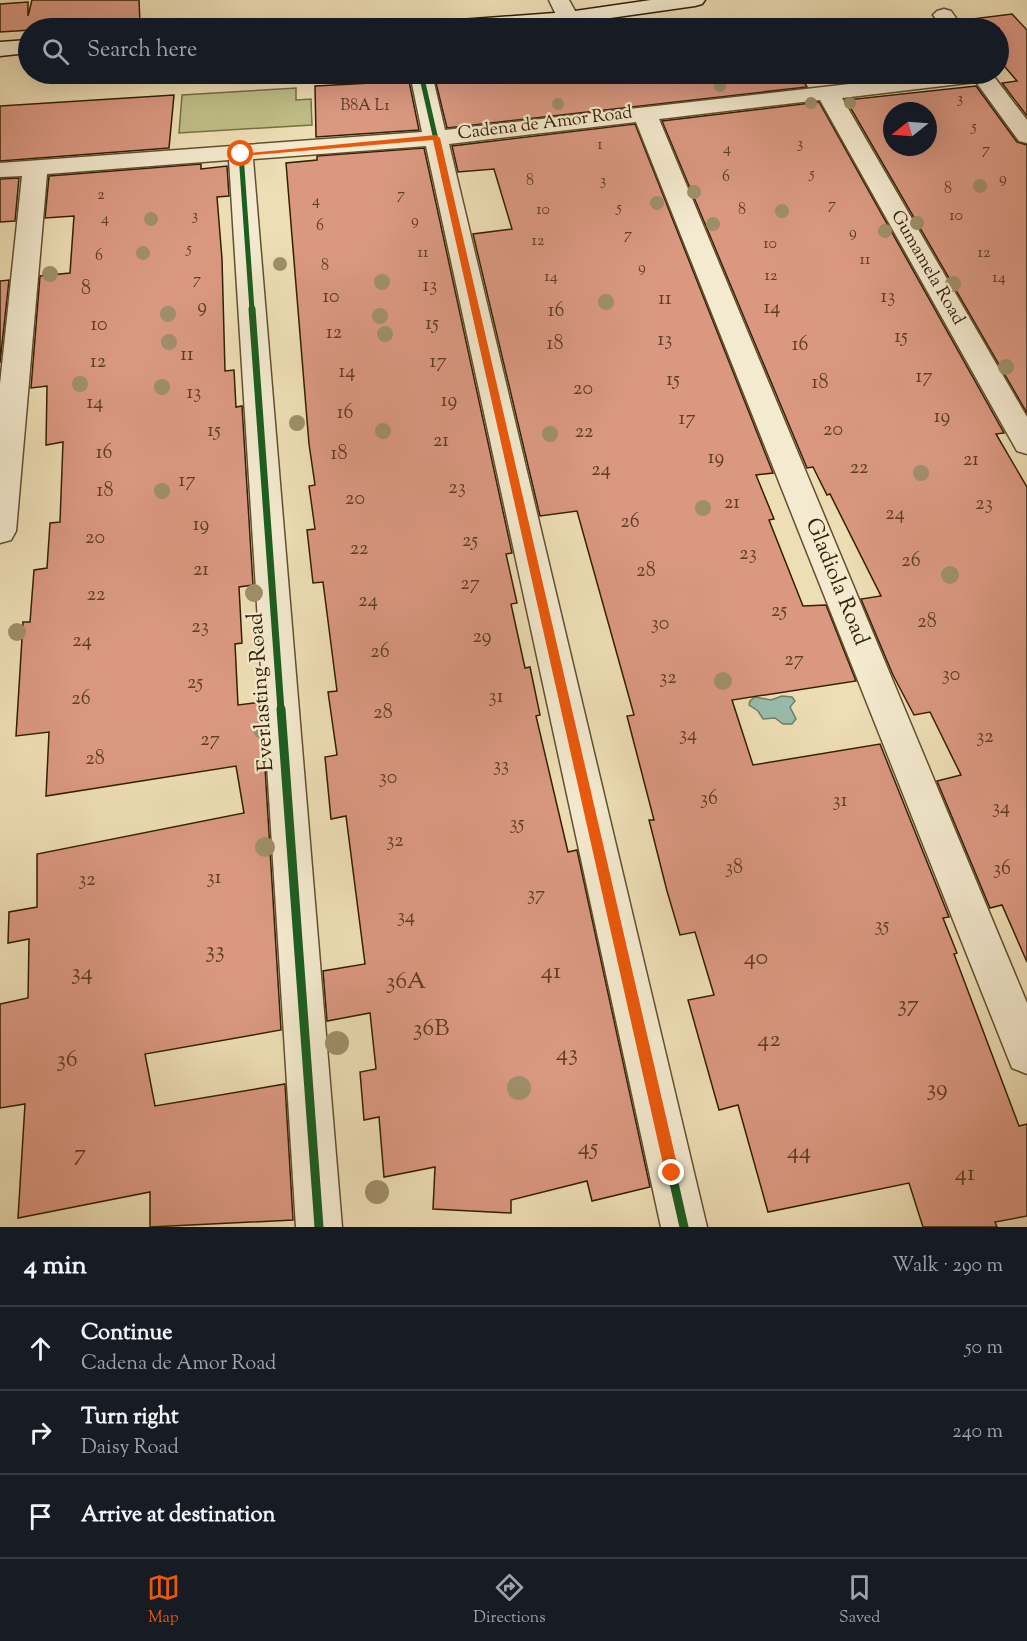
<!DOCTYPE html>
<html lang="en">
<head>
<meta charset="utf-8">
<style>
  :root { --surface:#171b24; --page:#242831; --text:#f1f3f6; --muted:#9ea1a6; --line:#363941; --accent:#ea580c }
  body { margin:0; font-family:"Sorts Mill Goudy",serif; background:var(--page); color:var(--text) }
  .compass { position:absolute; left:883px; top:102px; width:54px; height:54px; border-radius:50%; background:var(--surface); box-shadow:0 6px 24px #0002; rotate:253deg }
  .stop { position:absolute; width:18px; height:18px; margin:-14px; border:4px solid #ea580c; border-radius:50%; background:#fff }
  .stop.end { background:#ea580c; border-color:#fff; box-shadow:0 2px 6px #0008 }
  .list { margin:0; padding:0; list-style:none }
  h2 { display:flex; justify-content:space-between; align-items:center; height:78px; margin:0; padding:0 24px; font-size:26px }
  h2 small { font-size:20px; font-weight:400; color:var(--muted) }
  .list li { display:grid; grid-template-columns:39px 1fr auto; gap:18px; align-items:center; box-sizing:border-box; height:84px; padding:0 24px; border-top:2px solid var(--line) }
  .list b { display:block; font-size:22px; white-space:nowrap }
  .list p { margin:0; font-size:20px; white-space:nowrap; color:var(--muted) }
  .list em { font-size:20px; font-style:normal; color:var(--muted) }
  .icon { flex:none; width:33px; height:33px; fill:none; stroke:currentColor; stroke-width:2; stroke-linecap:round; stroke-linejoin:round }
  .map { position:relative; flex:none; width:1027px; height:1227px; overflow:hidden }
  .search { position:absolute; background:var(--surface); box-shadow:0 6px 24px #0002; left:18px; right:18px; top:18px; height:66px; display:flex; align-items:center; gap:15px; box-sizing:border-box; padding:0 21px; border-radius:33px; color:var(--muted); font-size:22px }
  .sheet { height:330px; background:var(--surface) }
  nav { display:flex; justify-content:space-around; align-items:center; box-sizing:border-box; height:84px; border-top:2px solid var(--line); background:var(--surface); font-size:16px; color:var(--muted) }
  nav a { display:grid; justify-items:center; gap:3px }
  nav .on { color:var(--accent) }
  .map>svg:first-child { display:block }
  .green { fill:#c0bf88; stroke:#7a6f46; stroke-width:1.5 }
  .water { fill:#99bcad; stroke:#707d69; stroke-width:1.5 }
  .building { fill:#da9881; stroke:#331f04; stroke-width:1.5; fill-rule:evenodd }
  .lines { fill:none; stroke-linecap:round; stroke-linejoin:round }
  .street-casing { stroke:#624f30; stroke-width:3 }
  .secondary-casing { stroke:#331f04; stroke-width:3 }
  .street { fill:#f4eacf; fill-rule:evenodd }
  .secondary { fill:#f4eacf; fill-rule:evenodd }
  .cycleway-far2-casing { stroke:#f4eacf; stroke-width:8 }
  .cycleway-far1-casing { stroke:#f4eacf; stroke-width:10 }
  .cycleway-casing { stroke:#f4eacf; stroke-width:13 }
  .cycleway-far2 { stroke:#1b5e20; stroke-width:5 }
  .cycleway-far1 { stroke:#1b5e20; stroke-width:7 }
  .cycleway { stroke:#1b5e20; stroke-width:9 }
  .tree { fill:#9e8f6a }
  .route { fill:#ea580c }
  .labels { text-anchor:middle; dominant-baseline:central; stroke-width:4.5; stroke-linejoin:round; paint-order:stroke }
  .far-number-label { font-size:16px; fill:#5d3d23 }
  .far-street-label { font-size:18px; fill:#331f04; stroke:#f4eacf }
  .number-label { font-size:20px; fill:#5d3d23 }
  .street-label { font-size:22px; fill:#331f04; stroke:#f4eacf }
  .near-number-label { font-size:24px; fill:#5d3d23 }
</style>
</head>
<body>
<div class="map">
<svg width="1027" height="1227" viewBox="0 0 1027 1227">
  <rect width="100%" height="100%" fill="#eedeb5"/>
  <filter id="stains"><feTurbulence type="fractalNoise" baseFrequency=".00333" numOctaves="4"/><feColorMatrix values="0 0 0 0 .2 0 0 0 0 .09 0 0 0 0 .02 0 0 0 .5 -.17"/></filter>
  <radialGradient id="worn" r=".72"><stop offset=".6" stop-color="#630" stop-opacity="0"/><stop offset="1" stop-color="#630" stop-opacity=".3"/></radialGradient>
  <path class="green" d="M296,88V100L311,99L312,125L179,133L182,95Z"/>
  <path class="water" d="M782,696L792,697L795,701L790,707L796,719L792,724H783L775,718L763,719L758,711L749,705L750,701L755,697L771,700Z"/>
  <path class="building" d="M32,0H139L140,23L0,32V4L28,2V16Z
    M1012,14L1027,30V116L1002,83L1017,81L999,60V28H971L964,20Z
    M483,74H799L807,87L447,128L435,79Z
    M409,81L419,130L316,137L315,86Z
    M976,86L1017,142L1027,145V413L846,100ZM892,111H928V147H892Z
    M174,95L169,148L0,161V106Z
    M819,102L1004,433L996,434L1027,487V962L1002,905L990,908L937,781L961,775L930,712L914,715L893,675L861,599L881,596L830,494L827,495L813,467L807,468L662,121Z
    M635,124L773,473L756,475L774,519L769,520L803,606L826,605L856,681L732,700L753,765L880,744L949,917L943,918L957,953L954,954L1019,1126L1027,1124V1216L995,1222L997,1227H923L909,1183L768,1212L738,1105L719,1110L688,1000L714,995L695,932L680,935L667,891L649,820H654L627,716L634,715L577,511L540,516L473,234L512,229L494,169L458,172L452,146Z
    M424,148L512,553L506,554L517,603L511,604L525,668L530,667L540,715L536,716L568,852L577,850L650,1187L592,1201L587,1181L511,1200V1213L433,1209L435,1167L384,1177L379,1117L364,1120L360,1072L376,1069L370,1013L327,1021L323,971L365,964L346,816L331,819L325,757L337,755L328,692L337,691L323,582L313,583L307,530L315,529L309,486L315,485L309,444L286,163L317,160V156Z
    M201,164V169L227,166L229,196L217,197L222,259L225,371L234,370L236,407L242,406L253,585L239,587L242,643L235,644L238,705L261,702L281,1030L145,1054L155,1106L285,1084L293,1220L150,1227V1192L18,1218L25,1104L0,1108V1004L28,998L29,939L8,943L9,912L37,907V854L244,813L236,766L46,796L49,732L16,736L23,622H30L34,570L47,568L50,523L60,522L63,442L46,445L47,386L31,388L40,276L70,273L74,216L45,218L49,176Z
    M19,178L15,221L0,222V179Z
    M9,280L0,363V281Z"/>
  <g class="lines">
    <g class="street-casing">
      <path id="street" d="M549,0H569L579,18L576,23H560Z
        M944,9L951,11L963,28H943L933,15L937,11Z
        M410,74H432L445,130L937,74H992L1027,120V143L1019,141L976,82L842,98L1027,417V454L1017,451L820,100L659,119L1027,1003V1074L1012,1068L1006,1053L636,122L449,144L707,1227H661L426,146L253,159L342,1227H296L229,160L47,174L16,531L11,540L0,543V384L22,176L0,177V163L422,132Z"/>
    </g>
    <g class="secondary-casing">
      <path id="secondary" d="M651,0H705L702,4L695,6L568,24L513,28H422L425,23L433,22L568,12Z
        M28,40V53L0,56V42Z"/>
    </g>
    <use href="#street" class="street"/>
    <use href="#secondary" class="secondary"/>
    <g class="cycleway-far2-casing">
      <path id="cycleway-far2" d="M421,74L475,310
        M241,154L252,310"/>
    </g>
    <g class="cycleway-far1-casing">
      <path id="cycleway-far1" d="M252,309L281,710
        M475,309L566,710"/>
    </g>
    <g class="cycleway-casing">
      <path id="cycleway" d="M281,709L319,1227
        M566,709L684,1227"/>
    </g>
    <use href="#cycleway-far2" class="cycleway-far2"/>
    <use href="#cycleway-far1" class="cycleway-far1"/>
    <use href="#cycleway" class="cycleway"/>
  </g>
  <g class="tree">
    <circle cx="720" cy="86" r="6"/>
    <circle cx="811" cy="103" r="6"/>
    <circle cx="850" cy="103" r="6"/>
    <circle cx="558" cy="104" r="6"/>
    <circle cx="980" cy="186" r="7"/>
    <circle cx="694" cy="192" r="7"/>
    <circle cx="657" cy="203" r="7"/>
    <circle cx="782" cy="211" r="7"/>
    <circle cx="151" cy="219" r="7"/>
    <circle cx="917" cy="223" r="7"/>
    <circle cx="713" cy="224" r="7"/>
    <circle cx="885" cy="231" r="7"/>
    <circle cx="143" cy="253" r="7"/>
    <circle cx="280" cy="264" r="7"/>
    <circle cx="50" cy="274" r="8"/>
    <circle cx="382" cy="282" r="8"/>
    <circle cx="953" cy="284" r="8"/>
    <circle cx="606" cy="302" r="8"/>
    <circle cx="168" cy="314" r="8"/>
    <circle cx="380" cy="316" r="8"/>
    <circle cx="385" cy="334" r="8"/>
    <circle cx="169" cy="342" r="8"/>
    <circle cx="1006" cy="367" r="8"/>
    <circle cx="80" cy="384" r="8"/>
    <circle cx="162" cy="387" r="8"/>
    <circle cx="297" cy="423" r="8"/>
    <circle cx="383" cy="431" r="8"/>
    <circle cx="550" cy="434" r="8"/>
    <circle cx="921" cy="473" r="8"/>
    <circle cx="162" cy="491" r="8"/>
    <circle cx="703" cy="508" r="8"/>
    <circle cx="950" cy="575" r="9"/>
    <circle cx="254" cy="593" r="9"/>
    <circle cx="17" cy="632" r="9"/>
    <circle cx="723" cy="681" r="9"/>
    <circle cx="262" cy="730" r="9"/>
    <circle cx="265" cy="847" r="10"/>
    <circle cx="337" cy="1043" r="12"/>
    <circle cx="519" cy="1088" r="12"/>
    <circle cx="377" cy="1192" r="12"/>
  </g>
  <path class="route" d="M436,135L440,138L679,1173L672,1179L665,1173L433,140L241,156L238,154Z"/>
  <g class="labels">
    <g class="far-number-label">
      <text x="960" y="99">3</text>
      <text x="365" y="106">B8A L1</text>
      <text x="974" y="127">5</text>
      <text x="800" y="144">3</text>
      <text x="600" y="145">1</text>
      <text x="727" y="149">4</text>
      <text x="986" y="150">7</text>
      <text x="812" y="174">5</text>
      <text x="726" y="177">6</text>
      <text x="1003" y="179">9</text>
      <text x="530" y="181">8</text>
      <text x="603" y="181">3</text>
      <text x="948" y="189">8</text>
      <text x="101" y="195">2</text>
      <text x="401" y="195">7</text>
      <text x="316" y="201">4</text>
      <text x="832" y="205">7</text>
      <text x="619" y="208">5</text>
      <text x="543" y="210">10</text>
      <text x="742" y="210">8</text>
      <text x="195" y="216">3</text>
      <text x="956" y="216">10</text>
      <text x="105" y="219">4</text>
      <text x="415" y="221">9</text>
      <text x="320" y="226">6</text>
      <text x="853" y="233">9</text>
      <text x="628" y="235">7</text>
      <text x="538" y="241">12</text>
      <text x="770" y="244">10</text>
      <text x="189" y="249">5</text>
      <text x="423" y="253">11</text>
      <text x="984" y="253">12</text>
      <text x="99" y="256">6</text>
      <text x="865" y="260">11</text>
      <text x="325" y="266">8</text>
      <text x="642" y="268">9</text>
      <text x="771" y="276">12</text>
      <text x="551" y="277">14</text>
      <text x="999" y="278">14</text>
      <text x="197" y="280">7</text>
    </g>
    <g class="far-street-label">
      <text transform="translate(545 124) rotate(-7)">Cadena de Amor Road</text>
      <text transform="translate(927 268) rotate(60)">Gumamela Road</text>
    </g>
    <g class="number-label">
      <text x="430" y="286">13</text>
      <text x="86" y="289">8</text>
      <text x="331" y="297">10</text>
      <text x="888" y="297">13</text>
      <text x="665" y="299">11</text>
      <text x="202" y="307">9</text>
      <text x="772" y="308">14</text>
      <text x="556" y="311">16</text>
      <text x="432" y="324">15</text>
      <text x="99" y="325">10</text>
      <text x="334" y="333">12</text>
      <text x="901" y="337">15</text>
      <text x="665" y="340">13</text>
      <text x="555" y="344">18</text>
      <text x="800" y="345">16</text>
      <text x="187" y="355">11</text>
      <text x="98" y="362">12</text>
      <text x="438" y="362">17</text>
      <text x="347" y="372">14</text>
      <text x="924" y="377">17</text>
      <text x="673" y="380">15</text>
      <text x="820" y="383">18</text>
      <text x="583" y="389">20</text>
      <text x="194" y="393">13</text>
      <text x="449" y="401">19</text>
      <text x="95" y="403">14</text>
      <text x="345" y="413">16</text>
      <text x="942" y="417">19</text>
      <text x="687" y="419">17</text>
      <text x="833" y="430">20</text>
      <text x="214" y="431">15</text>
      <text x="584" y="432">22</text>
      <text x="441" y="441">21</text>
      <text x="104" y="453">16</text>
      <text x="339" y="454">18</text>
      <text x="716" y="458">19</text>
      <text x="971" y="460">21</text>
      <text x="859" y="468">22</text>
      <text x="601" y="470">24</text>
      <text x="187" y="481">17</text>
      <text x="457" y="488">23</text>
      <text x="105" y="491">18</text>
      <text x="355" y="499">20</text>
      <text x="732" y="503">21</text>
      <text x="984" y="504">23</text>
      <text x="895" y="514">24</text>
      <text x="630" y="522">26</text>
      <text x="201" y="525">19</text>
      <text x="95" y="538">20</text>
      <text x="470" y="541">25</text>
      <text x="359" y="549">22</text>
      <text x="748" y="554">23</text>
      <text x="911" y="561">26</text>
      <text x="201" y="570">21</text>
      <text x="646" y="571">28</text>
      <text x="470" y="584">27</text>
      <text x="96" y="595">22</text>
      <text x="368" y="601">24</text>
      <text x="779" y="611">25</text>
      <text x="927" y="622">28</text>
      <text x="660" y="624">30</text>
      <text x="200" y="627">23</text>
      <text x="482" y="637">29</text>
      <text x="82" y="641">24</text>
      <text x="380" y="652">26</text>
      <text x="794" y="660">27</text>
      <text x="951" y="675">30</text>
      <text x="668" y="678">32</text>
      <text x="195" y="683">25</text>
      <text x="496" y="697">31</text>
      <text x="81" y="699">26</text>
      <text x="383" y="713">28</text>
      <text x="688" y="735">34</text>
      <text x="985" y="737">32</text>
      <text x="210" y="740">27</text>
      <text x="95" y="759">28</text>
      <text x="501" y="766">33</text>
      <text x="388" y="778">30</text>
      <text x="709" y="799">36</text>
      <text x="840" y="801">31</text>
      <text x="1001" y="808">34</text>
      <text x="517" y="824">35</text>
      <text x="395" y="841">32</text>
      <text x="734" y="868">38</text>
      <text x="1002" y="869">36</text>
      <text x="214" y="878">31</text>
      <text x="87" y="880">32</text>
      <text x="536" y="895">37</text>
      <text x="406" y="917">34</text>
      <text x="882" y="926">35</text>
    </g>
    <g class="street-label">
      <text transform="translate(836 582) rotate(68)">Gladiola Road</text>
      <text transform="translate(262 692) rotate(-94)">Everlasting Road</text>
    </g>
    <g class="near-number-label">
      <text x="215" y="951">33</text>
      <text x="756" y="958">40</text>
      <text x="551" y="972">41</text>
      <text x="82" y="973">34</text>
      <text x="406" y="982">36A</text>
      <text x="908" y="1005">37</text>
      <text x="431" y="1029">36B</text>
      <text x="769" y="1040">42</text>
      <text x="567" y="1054">43</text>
      <text x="67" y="1060">36</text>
      <text x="937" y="1089">39</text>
      <text x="588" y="1148">45</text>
      <text x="799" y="1152">44</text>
      <text x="80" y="1154">7</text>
      <text x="965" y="1174">41</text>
    </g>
  </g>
  <rect width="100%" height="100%" filter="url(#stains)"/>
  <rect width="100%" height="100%" fill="url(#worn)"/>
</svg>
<svg class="compass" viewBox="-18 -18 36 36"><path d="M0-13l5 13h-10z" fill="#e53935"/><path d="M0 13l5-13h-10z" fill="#9ea1a6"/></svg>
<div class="stop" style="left:241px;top:154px"></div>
<div class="stop end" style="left:672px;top:1173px"></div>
<div class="search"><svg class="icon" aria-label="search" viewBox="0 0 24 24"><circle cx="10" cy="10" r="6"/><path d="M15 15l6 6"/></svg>Search here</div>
</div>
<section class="sheet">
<h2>4 min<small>Walk · 290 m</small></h2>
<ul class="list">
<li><svg class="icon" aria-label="ahead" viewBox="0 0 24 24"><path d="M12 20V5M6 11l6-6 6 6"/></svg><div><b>Continue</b><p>Cadena de Amor Road</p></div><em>50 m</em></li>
<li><svg class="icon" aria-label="right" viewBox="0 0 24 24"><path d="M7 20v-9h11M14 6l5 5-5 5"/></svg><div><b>Turn right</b><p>Daisy Road</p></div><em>240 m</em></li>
<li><svg class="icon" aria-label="arrive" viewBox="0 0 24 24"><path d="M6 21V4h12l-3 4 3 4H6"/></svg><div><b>Arrive at destination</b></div></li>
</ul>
</section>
<nav>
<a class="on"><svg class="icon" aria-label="map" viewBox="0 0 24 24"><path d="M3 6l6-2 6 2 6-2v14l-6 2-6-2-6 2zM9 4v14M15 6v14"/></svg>Map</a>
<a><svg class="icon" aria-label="directions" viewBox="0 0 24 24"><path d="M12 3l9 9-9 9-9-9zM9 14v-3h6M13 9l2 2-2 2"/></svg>Directions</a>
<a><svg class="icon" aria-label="saved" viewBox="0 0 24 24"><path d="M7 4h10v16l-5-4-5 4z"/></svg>Saved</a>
</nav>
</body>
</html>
